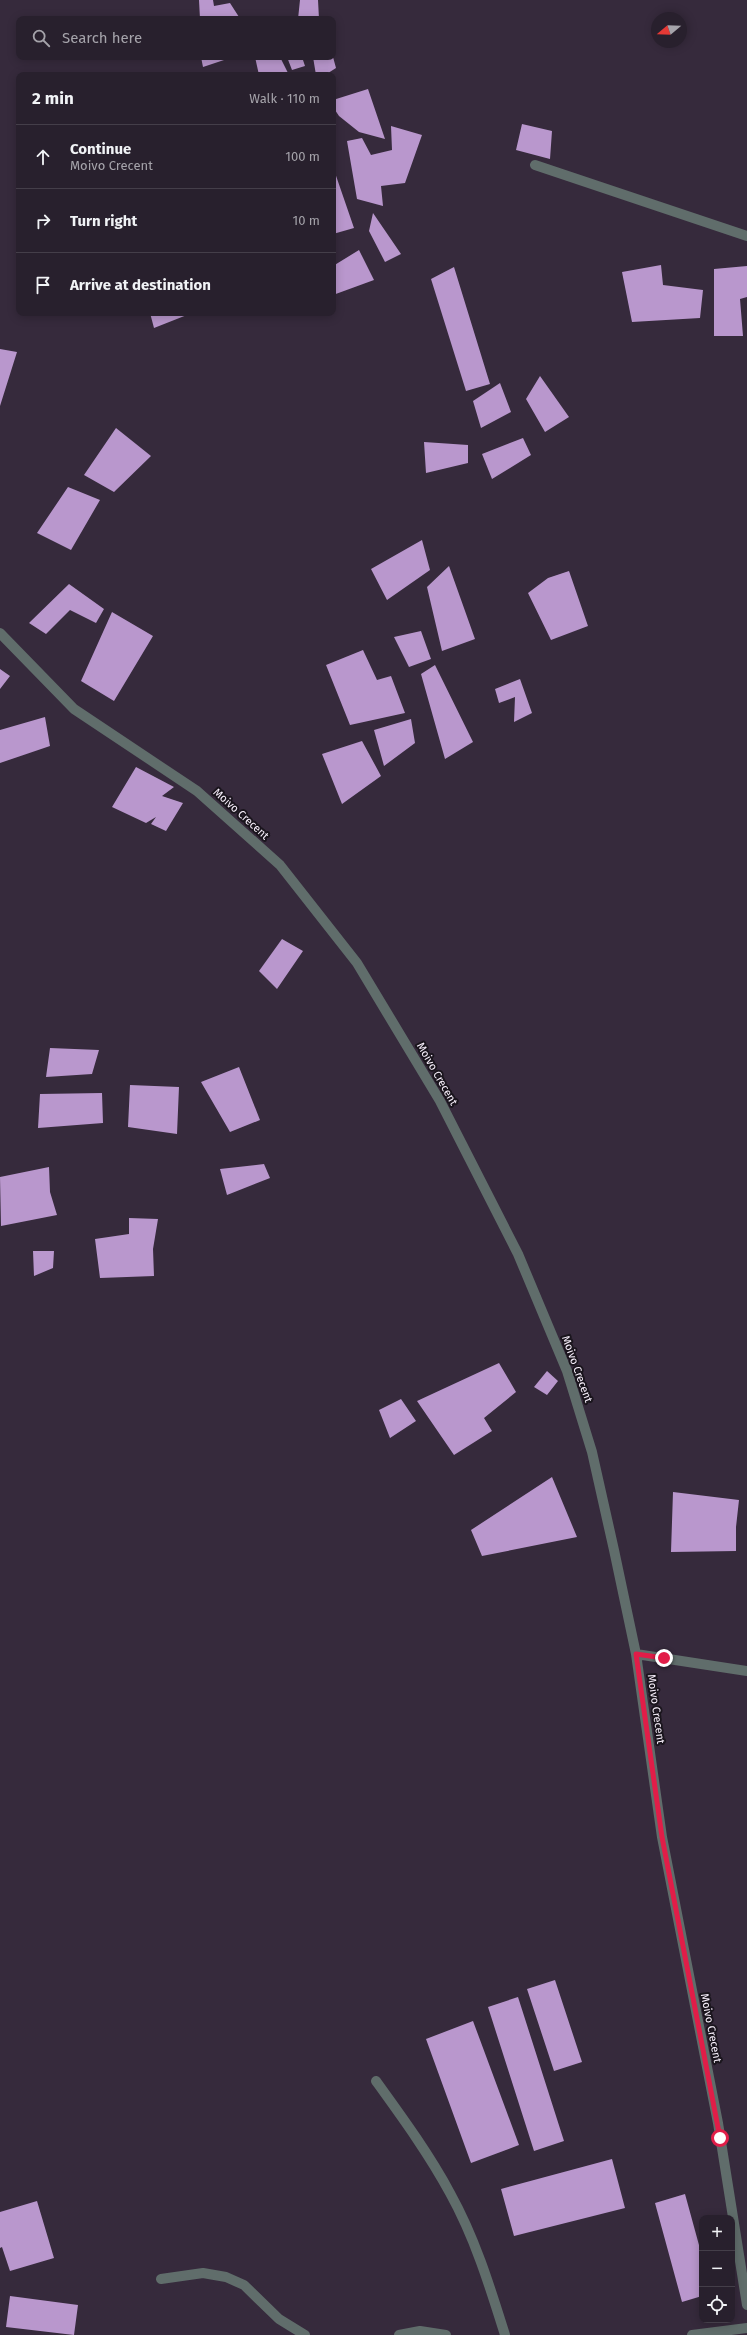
<!DOCTYPE html>
<html lang="en">
<head>
<meta charset="utf-8">
<style>
  :root { --surface:#28202d; --page:#342d39; --text:#f1f3f6; --muted:#a5a3aa; --line:#443e49 }
  body { margin:0; font-family:"Fira Sans",sans-serif; background:var(--page); color:var(--text) }
  .controls { position:absolute; right:12px; bottom:12px; display:grid; overflow:hidden; border-radius:8px; box-shadow:0 2px 10px #0003 }
  .controls button { width:36px; height:36px; display:grid; place-items:center; padding:0; border:0; border-bottom:1px solid var(--line); background:var(--surface); color:var(--text); font:20px sans-serif }
  .compass { position:absolute; left:651px; top:12px; width:36px; height:36px; border-radius:50%; background:var(--surface); box-shadow:0 2px 10px #0003; rotate:251deg }
  .stop { position:absolute; width:12px; height:12px; margin:-9px; border:3px solid #e11d48; border-radius:50%; background:#fff }
  .stop.end { background:#e11d48; border-color:#fff; box-shadow:0 1px 4px #0008 }
  .list { margin:0; padding:0; list-style:none }
  h2 { display:flex; justify-content:space-between; align-items:center; height:52px; margin:0; padding:0 16px; font-size:17px }
  h2 small { font-size:13px; font-weight:400; color:var(--muted) }
  .list li { display:grid; grid-template-columns:26px 1fr auto; gap:12px; align-items:center; box-sizing:border-box; height:64px; padding:0 16px; border-top:1px solid var(--line) }
  .list b { display:block; font-size:15px; white-space:nowrap }
  .list p { margin:0; font-size:13px; white-space:nowrap; color:var(--muted) }
  .list em { font-size:13px; font-style:normal; color:var(--muted) }
  .icon { flex:none; width:22px; height:22px; fill:none; stroke:currentColor; stroke-width:2; stroke-linecap:round; stroke-linejoin:round }
  .map { position:relative; flex:none; width:747px; height:2335px; overflow:hidden }
  .search { position:absolute; background:var(--surface); box-shadow:0 2px 10px #0003; left:16px; top:16px; width:320px; height:44px; display:flex; align-items:center; gap:10px; box-sizing:border-box; padding:0 14px; border-radius:8px; color:var(--muted); font-size:15px }
  .panel { position:absolute; background:var(--surface); box-shadow:0 2px 10px #0003; left:16px; top:72px; width:320px; height:244px; border-radius:8px }
  .map>svg:first-child { display:block }
  .building { fill:#b997cd }
  .lines { fill:none; stroke-linecap:round; stroke-linejoin:round }
  .street { stroke:#606d6b; stroke-width:10 }
  .route { stroke:#e11d48; stroke-width:5 }
  .labels { text-anchor:middle; dominant-baseline:central; stroke-width:4; stroke-linejoin:round; paint-order:stroke }
  .street-label { font-size:11px; fill:#f9f1fd; stroke:#1a151d }
</style>
</head>
<body>
<div class="map">
<svg width="747" height="2335" viewBox="0 0 747 2335">
  <rect width="100%" height="100%" fill="#362a3c"/>
  <path class="building" d="M199,0H213L214,6L230,3L239,17L200,19Z
    M300,0H318L319,19H298Z
    M201,57H233L203,67Z
    M255,57H280L289,75H259Z
    M287,57H302L305,66L292,70Z
    M313,57H333L336,68L325,75H316Z
    M368,89L385,139L359,132L339,116L333,107V100Z
    M522,124L552,131L550,159L516,150Z
    M391,126L422,135L405,183L381,186L383,206L357,199L347,141L362,138L371,155L392,150Z
    M333,167L354,228L333,234Z
    M373,213L401,254L385,262L369,231Z
    M359,250L374,280L333,295V266Z
    M661,265L663,285L703,290L700,318L632,322L622,272Z
    M747,266V297L740,299L743,336H714V269Z
    M454,267L490,384L466,391L431,279Z
    M150,313H192L154,328Z
    M0,349L17,352L0,406Z
    M540,376L569,417L545,432L526,399Z
    M500,383L511,412L481,428L473,401Z
    M116,428L151,456L114,492L84,475Z
    M523,438L531,455L492,479L482,454Z
    M424,442L468,445V463L426,473Z
    M68,487L100,500L71,550L37,533Z
    M422,540L430,570L387,600L371,569Z
    M449,566L475,639L442,651L427,587Z
    M569,571L588,626L551,640L528,593L548,578Z
    M69,584L104,609L96,623L70,610L46,634L29,623Z
    M112,612L153,636L114,701L81,681Z
    M421,631L431,659L409,667L394,637Z
    M363,650L377,680L391,676L405,713L350,725L326,665Z
    M435,665L473,742L445,759L421,674Z
    M0,669L10,676L0,689Z
    M520,679L532,713L514,722L515,697L499,703L495,689Z
    M45,717L50,746L0,763V730Z
    M411,719L415,743L384,766L374,730Z
    M362,741L381,776L342,804L322,754Z
    M136,767L174,787L162,796L183,803L166,831L151,824L156,817L146,823L112,807Z
    M282,939L303,951L277,989L259,971Z
    M50,1048L99,1050L92,1074L46,1077Z
    M239,1067L260,1120L230,1132L201,1082Z
    M130,1085L179,1087L177,1134L128,1127Z
    M102,1093L103,1123L38,1128L40,1094Z
    M264,1164L270,1178L227,1195L220,1169Z
    M49,1167L50,1192L57,1215L1,1226L0,1177Z
    M129,1218L158,1219L153,1249L154,1276L100,1278L95,1239L129,1234Z
    M33,1251H54L53,1268L34,1276Z
    M499,1363L516,1392L484,1418L492,1431L454,1455L417,1401Z
    M547,1371L558,1381L547,1395L534,1387Z
    M401,1399L416,1421L390,1438L379,1410Z
    M552,1477L577,1537L482,1556L471,1530Z
    M673,1492L739,1500L736,1527V1551L671,1552Z
    M555,1980L582,2062L554,2071L527,1989Z
    M518,1997L564,2141L534,2151L488,2007Z
    M473,2021L519,2145L471,2163L426,2039Z
    M612,2159L625,2208L514,2236L501,2189Z
    M685,2194L702,2256V2296L682,2302L655,2203Z
    M37,2201L54,2258L10,2271L2,2247L0,2248V2212Z
    M10,2296L78,2305L74,2335L6,2327Z"/>
  <g class="lines">
    <path class="street" d="M535,165L747,236
      M0,633L74,709L197,791L280,865L357,963L440,1101L518,1254L567,1371L592,1452L614,1550L636,1654L662,1837L718,2123L747,2305
      M636,1654L747,1671
      M376,2081C402,2117 429,2154 450,2193C475,2238 490,2287 505,2335
      M161,2279L203,2273L226,2277L244,2285L279,2319L305,2335
      M399,2335L420,2331L446,2335
      M692,2335L747,2328"/>
  </g>
  <g class="lines">
    <path class="route" d="M664,1658L636,1654L662,1837L720,2138"/>
  </g>
  <g class="labels">
    <g class="street-label">
      <text transform="translate(241 814) rotate(42)">Moivo Crecent</text>
      <text transform="translate(437 1074) rotate(60)">Moivo Crecent</text>
      <text transform="translate(577 1369) rotate(70)">Moivo Crecent</text>
      <text transform="translate(656 1709) rotate(82)">Moivo Crecent</text>
      <text transform="translate(711 2028) rotate(79)">Moivo Crecent</text>
    </g>
  </g>
</svg>
<div class="controls">
<button>+</button>
<button>−</button>
<button><svg class="icon" aria-label="locate" viewBox="0 0 24 24"><circle cx="12" cy="12" r="6"/><path d="M12 2v4M12 18v4M2 12h4M18 12h4"/></svg></button>
</div>
<svg class="compass" viewBox="-18 -18 36 36"><path d="M0-13l5 13h-10z" fill="#e53935"/><path d="M0 13l5-13h-10z" fill="#a5a3aa"/></svg>
<div class="stop" style="left:720px;top:2138px"></div>
<div class="stop end" style="left:664px;top:1658px"></div>
<div class="search"><svg class="icon" aria-label="search" viewBox="0 0 24 24"><circle cx="10" cy="10" r="6"/><path d="M15 15l6 6"/></svg>Search here</div>
<section class="panel">
<h2>2 min<small>Walk · 110 m</small></h2>
<ul class="list">
<li><svg class="icon" aria-label="ahead" viewBox="0 0 24 24"><path d="M12 20V5M6 11l6-6 6 6"/></svg><div><b>Continue</b><p>Moivo Crecent</p></div><em>100 m</em></li>
<li><svg class="icon" aria-label="right" viewBox="0 0 24 24"><path d="M7 20v-9h11M14 6l5 5-5 5"/></svg><div><b>Turn right</b></div><em>10 m</em></li>
<li><svg class="icon" aria-label="arrive" viewBox="0 0 24 24"><path d="M6 21V4h12l-3 4 3 4H6"/></svg><div><b>Arrive at destination</b></div></li>
</ul>
</section>
</div>
</body>
</html>
